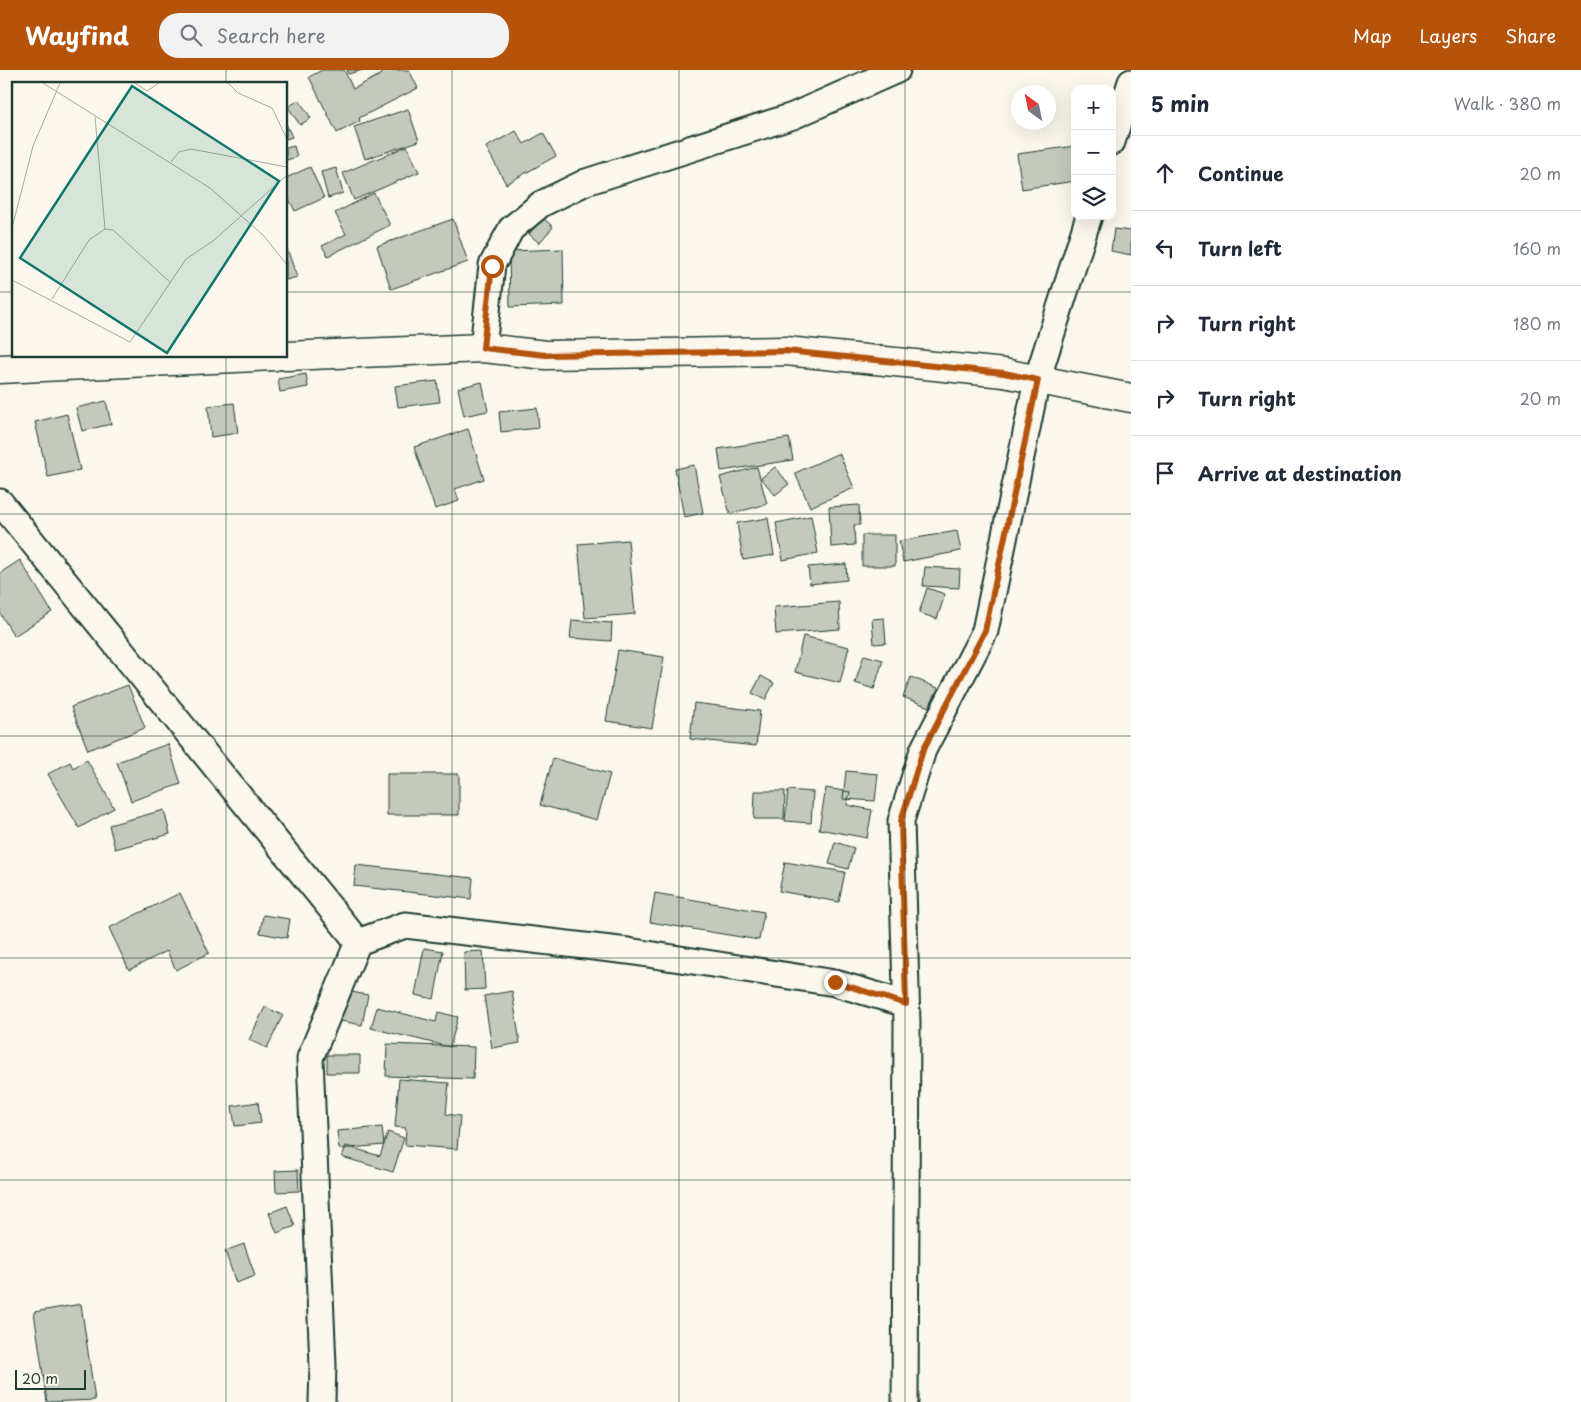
<!DOCTYPE html>
<html lang="en">
<head>
<meta charset="utf-8">
<style>
  :root { --surface:#fff; --page:#f2f2f3; --text:#1f2937; --muted:#747a83; --line:#e0e1e3; --accent:#b45309 }
  body { margin:0; font-family:"Playpen Sans",sans-serif; background:var(--page); color:var(--text) }
  .controls { position:absolute; right:15px; top:15px; display:grid; overflow:hidden; border-radius:10px; box-shadow:0 5px 20px #0002 }
  .controls button { width:45px; height:45px; display:grid; place-items:center; padding:0; border:0; border-bottom:1px solid var(--line); background:var(--surface); color:var(--text); font:25px sans-serif }
  .compass { position:absolute; left:1011px; top:15px; width:45px; height:45px; border-radius:50%; background:var(--surface); box-shadow:0 5px 20px #0002; rotate:327deg }
  .scale { position:absolute; left:15px; bottom:12px; width:71px; box-sizing:border-box; padding-left:5px; border:2px solid #1f3d34; border-top:0; font-size:14px; line-height:18px; white-space:nowrap; color:#1f3d34; -webkit-text-stroke:4px #fbf7ec; paint-order:stroke }
  .stop { position:absolute; width:15px; height:15px; margin:-11px; border:4px solid #b45309; border-radius:50%; background:#fff }
  .stop.end { background:#b45309; border-color:#fff; box-shadow:0 1px 5px #0008 }
  .list { margin:0; padding:0; list-style:none }
  h2 { display:flex; justify-content:space-between; align-items:center; height:65px; margin:0; padding:0 20px; font-size:21px }
  h2 small { font-size:16px; font-weight:400; color:var(--muted) }
  .list li { display:grid; grid-template-columns:32px 1fr auto; gap:15px; align-items:center; box-sizing:border-box; height:75px; padding:0 20px; border-top:1px solid var(--line) }
  .list b { display:block; font-size:19px; white-space:nowrap }
  .list em { font-size:16px; font-style:normal; color:var(--muted) }
  .icon { flex:none; width:28px; height:28px; fill:none; stroke:currentColor; stroke-width:2; stroke-linecap:round; stroke-linejoin:round }
  .map { position:relative; flex:none; width:1131px; height:1332px; overflow:hidden }
  header { display:flex; align-items:center; gap:30px; box-sizing:border-box; height:70px; padding:0 25px; background:var(--accent); color:#fff }
  header strong { font-size:24px }
  nav { display:flex; gap:28px; margin-inline-start:auto; font-size:18px }
  .search { width:350px; height:45px; background:var(--page); display:flex; align-items:center; gap:12px; box-sizing:border-box; padding:0 18px; border-radius:20px; color:var(--muted); font-size:19px }
  main { display:flex }
  aside { flex:1; background:var(--surface) }
  .map>svg:first-child { display:block }
  .building { fill:#c4c9be; stroke:#1f3d34 }
  .lines { fill:none; stroke-linecap:round; stroke-linejoin:round }
  .street-casing { stroke:#1f3d34; stroke-width:29 }
  .secondary-casing { stroke:#1f3d34; stroke-width:31 }
  .street { stroke:#fbf7ec; stroke-width:25 }
  .secondary { stroke:#fbf7ec; stroke-width:28 }
  .route { stroke:#b45309; stroke-width:6 }
  .grid { fill:none; stroke:#1f3d34; stroke-width:1; stroke-opacity:0.55 }
  .inset-road { fill:none; stroke:#a3ada2; stroke-width:1 }
  .view { fill:#0f766e; fill-opacity:0.15; stroke:#0f766e; stroke-width:2.5 }
  .inset-edge { fill:none; stroke:#1f3d34; stroke-width:2.5 }
</style>
</head>
<body>
<header>
<strong>Wayfind</strong>
<div class="search"><svg class="icon" aria-label="search" viewBox="0 0 24 24"><circle cx="10" cy="10" r="6"/><path d="M15 15l6 6"/></svg>Search here</div>
<nav><a>Map</a><a>Layers</a><a>Share</a></nav>
</header>
<main>
<div class="map">
<svg width="1131" height="1332" viewBox="0 0 1131 1332">
  <rect width="100%" height="100%" fill="#fbf7ec"/>
  <filter id="ink" filterUnits="userSpaceOnUse"><feTurbulence type="fractalNoise" baseFrequency=".02" numOctaves="2"/><feDisplacementMap in="SourceGraphic" scale="10" xChannelSelector="R" yChannelSelector="G"/><feConvolveMatrix kernelMatrix="1 2 1 2 8 2 1 2 1" color-interpolation-filters="sRGB"/></filter>
  <g filter="url(#ink)">
    <path class="building" d="M322,0H344L353,19L382,4L380,0H409L418,18L359,48L360,51L337,63L309,7Z
      M347,0H363L348,4Z
      M299,30L311,48L300,55L288,37Z
      M408,39L419,71L365,89L354,57Z
      M286,54L292,67L286,69Z
      M516,61L524,74L543,63L556,86L506,114L486,77Z
      M294,76L297,87L286,90V78Z
      M407,76L419,102L354,130L343,103Z
      M1075,76V111L1022,119L1017,84Z
      M310,97L324,128L295,141L286,123V108Z
      M336,98L343,123L328,128L321,102Z
      M374,123L390,155L328,186L322,176L346,164L335,143Z
      M543,148L553,157L539,173L529,164Z
      M453,149L468,192L391,219L377,176Z
      M1114,159L1131,161V185L1111,181Z
      M286,176L297,207L286,210Z
      M563,179L564,235L510,237L509,181Z
      M306,304L308,317L280,322L278,309Z
      M437,311L440,332L398,337L395,316Z
      M482,312L488,341L464,346L458,318Z
      M106,331L111,354L82,361L76,338Z
      M234,333L238,363L211,367L208,336Z
      M537,338L539,358L501,362L499,342Z
      M67,344L80,400L48,407L35,352Z
      M468,359L484,409L455,419L459,431L435,439L414,377Z
      M789,368L793,390L721,401L718,379Z
      M839,383L854,418L810,437L795,403Z
      M694,395L703,443L684,447L675,399Z
      M757,397L767,434L730,444L720,407Z
      M775,397L789,414L775,425L761,408Z
      M859,435L860,455H854L855,475L831,477L829,437Z
      M811,446L818,483L783,490L776,453Z
      M768,448L774,485L743,490L737,453Z
      M957,461L961,481L903,492L899,471Z
      M862,465H895V496H862Z
      M628,470L635,544L585,548L578,474Z
      M20,490L52,542L14,566L0,543V503Z
      M846,494L847,510L810,514L808,497Z
      M925,497L960,499L959,518L923,516Z
      M927,518L945,524L937,549L919,543Z
      M839,532L840,559L776,564L774,537Z
      M884,548L886,573L874,574L872,549Z
      M572,550L612,553L611,571L570,568Z
      M803,566L849,577L840,613L795,602Z
      M618,580L664,587L652,658L606,651Z
      M864,585L883,590L874,619L855,613Z
      M761,606L774,613L765,630L752,623Z
      M911,607L938,618L929,637L903,627Z
      M128,615L145,658L88,680L71,637Z
      M694,633L760,641L756,676L690,669Z
      M168,674L181,714L131,731L117,692Z
      M553,688L610,704L597,750L540,735Z
      M87,690L114,738L79,758L48,704L70,692L73,698Z
      M846,701L878,704L875,731L843,729Z
      M387,704H459V745H387Z
      M826,718L850,722L847,735L872,740L867,768L819,759Z
      M788,720L813,722L811,753L785,751Z
      M755,721H785L784,749H754Z
      M164,740L170,764L115,779L109,755Z
      M835,772L854,778L848,799L829,794Z
      M785,792L845,802L839,832L779,821Z
      M356,795L473,808L471,829L354,816Z
      M180,823L209,883L176,900L167,881L129,900L109,858Z
      M655,823L764,842L759,870L650,852Z
      M263,845L290,849L287,868L260,863Z
      M424,878L443,881L434,929L415,925Z
      M483,881L485,919L465,920L464,882Z
      M340,920L368,925L362,955L335,950Z
      M512,921L520,973L492,978L484,926Z
      M265,937L283,945L267,978L249,970Z
      M377,937L436,952L438,942L458,947L450,977L371,958Z
      M387,974L474,977L473,1009L386,1006Z
      M327,985H360V1003H327Z
      M399,1009L449,1013L446,1044L460,1046L457,1079L405,1075L406,1058L395,1057Z
      M258,1032L261,1053L235,1056L232,1036Z
      M382,1057L384,1075L339,1079L337,1061Z
      M388,1062L404,1068L393,1102L342,1087L346,1076L380,1086Z
      M298,1100L299,1121L276,1122L275,1101Z
      M287,1136L295,1156L277,1163L269,1143Z
      M244,1174L255,1206L236,1213L225,1181Z
      M81,1234L95,1330L47,1332L34,1242Z"/>
    <g class="lines">
      <g class="street-casing">
        <path id="street" d="M1112,72L1131,12
          M483,278L492,195L511,159L541,134L586,112L793,46L897,0
          M0,432L358,872L310,988L323,1295L322,1332
          M358,872L405,855L628,881L835,913L906,934
          M905,1332L907,953L901,751L923,680L985,561L1037,310L1089,146"/>
      </g>
      <g class="secondary-casing">
        <path id="secondary" d="M286,286L483,278L546,285L786,281L1004,303L1131,328
          M0,299L275,286"/>
      </g>
      <use href="#street" class="street"/>
      <use href="#secondary" class="secondary"/>
    </g>
  </g>
  <g class="lines" filter="url(#ink)">
    <path class="route" d="M492,196L483,278L546,285L786,281L1004,303L1038,310L985,561L923,680L901,751L906,934L835,912"/>
  </g>
  <path class="grid" d="M226,0V14M452,0V1332M679,0V1332M905,0V1332M0,222H14M286,222H1131M226,286V1332M0,444H1131M0,666H1131M0,888H1131M0,1110H1131"/>
  <g transform="translate(12 12)">
    <rect width="275" height="275" fill="#fbf7ec"/>
    <path class="inset-road" d="M31,1L198,106L252,154L275,183M123,1L135,9L147,1M216,1L226,11L260,26L275,57M159,80L167,70L179,67L275,85M0,146L21,64L48,1M93,147L101,148L159,201M0,198L118,260L174,177L201,159L275,93M40,217L77,158L93,147L83,35"/>
    <path class="view" d="M120,4L267,99L155,271L8,176Z"/>
    <rect width="275" height="275" class="inset-edge"/>
  </g>
</svg>
<div class="controls">
<button>+</button>
<button>−</button>
<button><svg class="icon" aria-label="layers" viewBox="0 0 24 24"><path d="M12 4l9 5-9 5-9-5zM3 14l9 5 9-5"/></svg></button>
</div>
<svg class="compass" viewBox="-18 -18 36 36"><path d="M0-13l5 13h-10z" fill="#e53935"/><path d="M0 13l5-13h-10z" fill="#747a83"/></svg>
<div class="scale">20 m</div>
<div class="stop" style="left:492px;top:196px"></div>
<div class="stop end" style="left:835px;top:912px"></div>
</div>
<aside>
<h2>5 min<small>Walk · 380 m</small></h2>
<ul class="list">
<li><svg class="icon" aria-label="ahead" viewBox="0 0 24 24"><path d="M12 20V5M6 11l6-6 6 6"/></svg><div><b>Continue</b></div><em>20 m</em></li>
<li><svg class="icon" aria-label="left" viewBox="0 0 24 24"><path d="M17 20v-9H6M10 6l-5 5 5 5"/></svg><div><b>Turn left</b></div><em>160 m</em></li>
<li><svg class="icon" aria-label="right" viewBox="0 0 24 24"><path d="M7 20v-9h11M14 6l5 5-5 5"/></svg><div><b>Turn right</b></div><em>180 m</em></li>
<li><svg class="icon" aria-label="right" viewBox="0 0 24 24"><path d="M7 20v-9h11M14 6l5 5-5 5"/></svg><div><b>Turn right</b></div><em>20 m</em></li>
<li><svg class="icon" aria-label="arrive" viewBox="0 0 24 24"><path d="M6 21V4h12l-3 4 3 4H6"/></svg><div><b>Arrive at destination</b></div></li>
</ul>
</aside>
</main>
</body>
</html>
